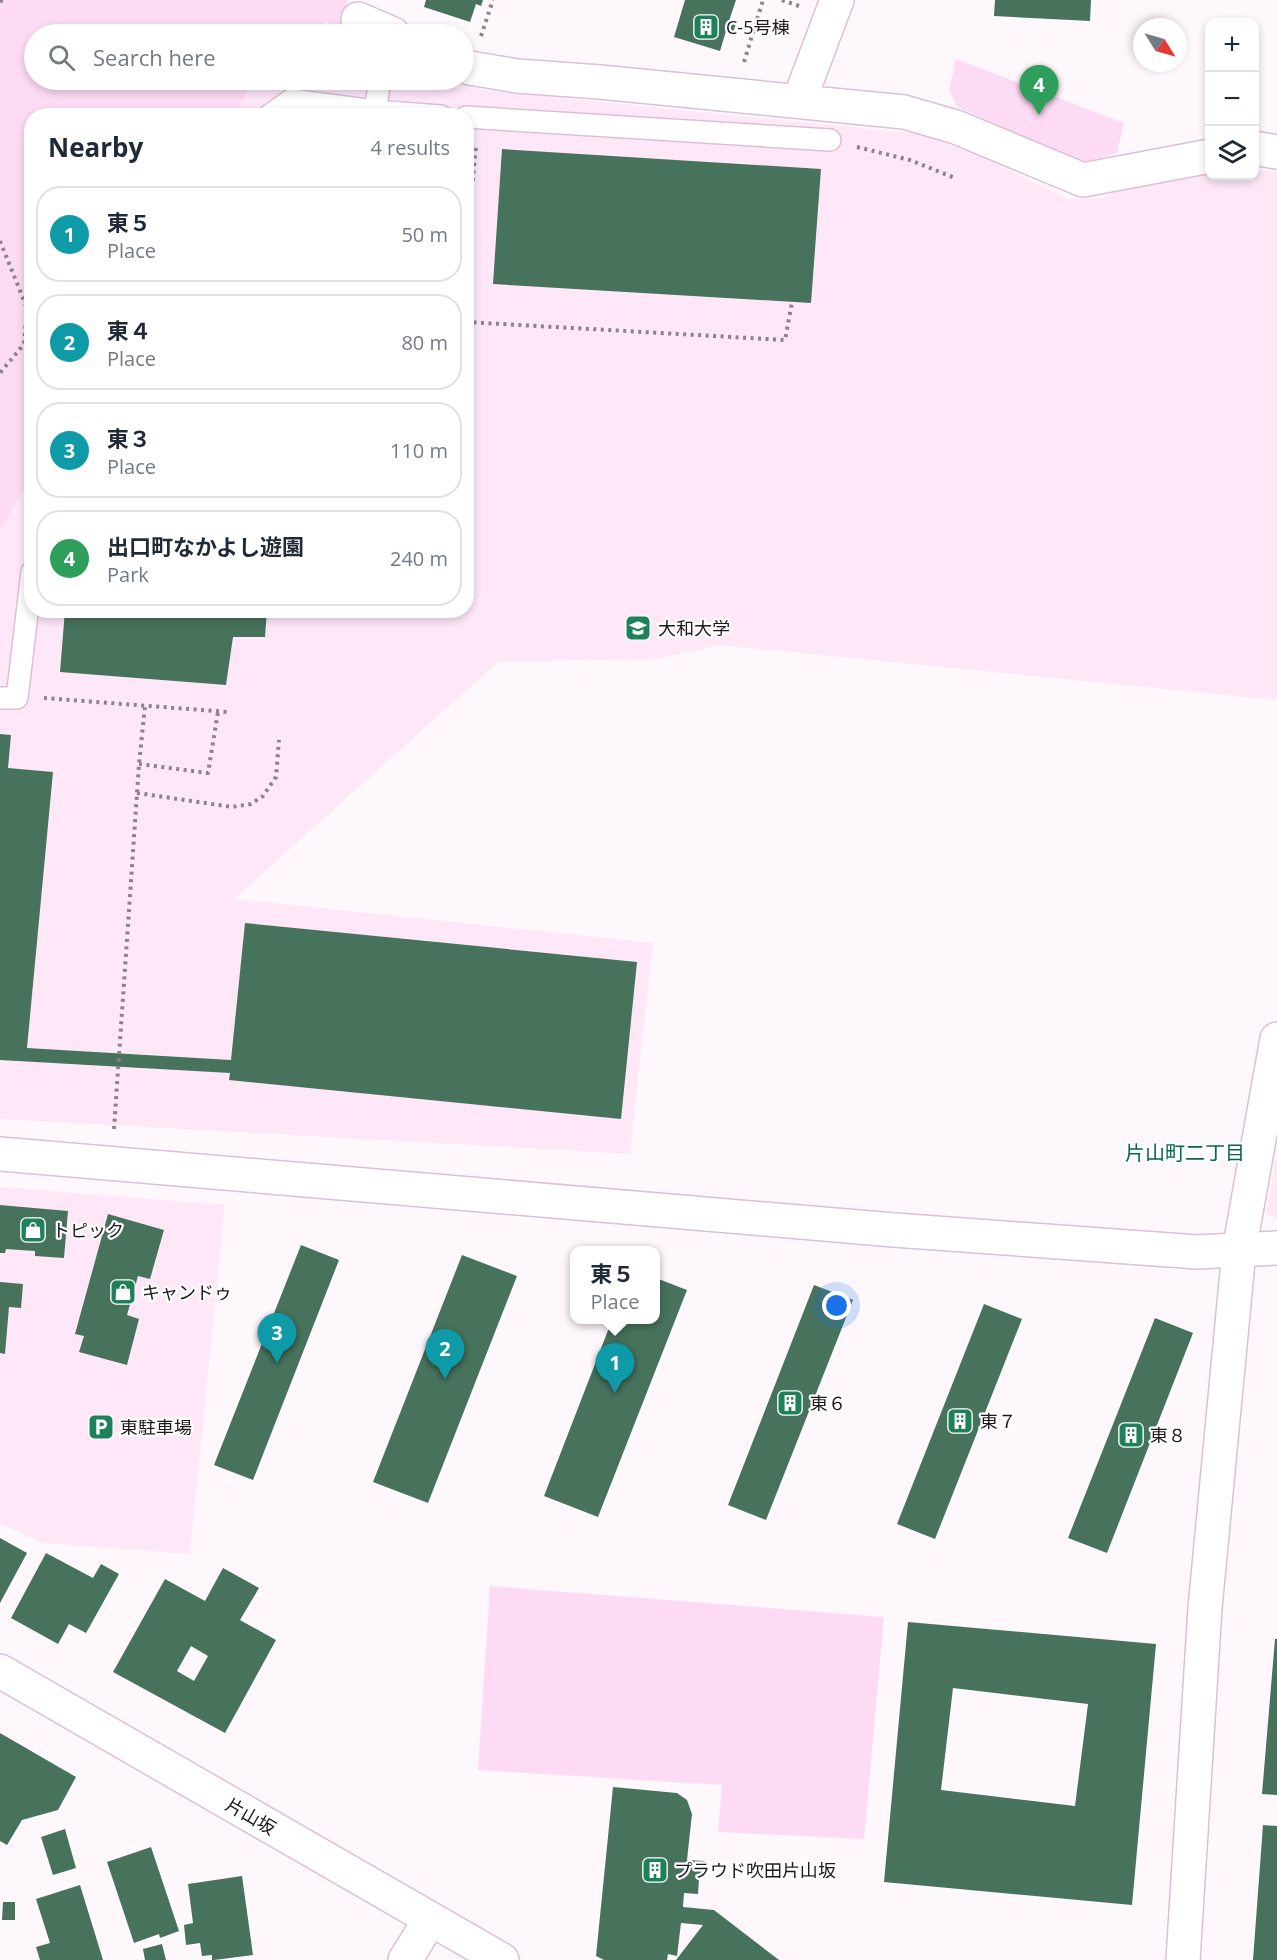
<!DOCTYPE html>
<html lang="en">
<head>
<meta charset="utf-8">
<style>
  :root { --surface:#fff; --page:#f6f6f7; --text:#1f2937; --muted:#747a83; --line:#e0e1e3; --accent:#1e815a }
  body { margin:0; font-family:"Open Sans","Noto Sans JP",sans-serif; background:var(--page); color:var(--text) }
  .controls { position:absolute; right:18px; top:18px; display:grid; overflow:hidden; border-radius:12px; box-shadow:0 3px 9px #0003 }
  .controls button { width:54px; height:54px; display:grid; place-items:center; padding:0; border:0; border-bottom:2px solid var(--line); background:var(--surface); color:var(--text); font:30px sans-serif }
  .compass { position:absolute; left:1133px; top:18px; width:54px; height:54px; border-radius:50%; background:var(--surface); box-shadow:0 3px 9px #0003; rotate:127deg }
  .you { position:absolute; left:837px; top:1306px; width:21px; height:21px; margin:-15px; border:4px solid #fff; border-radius:50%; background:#1a73e8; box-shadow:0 0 0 9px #1a73e833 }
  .badge { display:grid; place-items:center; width:39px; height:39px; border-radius:50%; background:var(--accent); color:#fff; font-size:20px; font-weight:700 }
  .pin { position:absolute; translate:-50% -50px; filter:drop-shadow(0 2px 3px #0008) }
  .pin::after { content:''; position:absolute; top:32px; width:21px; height:18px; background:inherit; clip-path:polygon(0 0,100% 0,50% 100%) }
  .popup { position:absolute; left:570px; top:1246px; width:90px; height:78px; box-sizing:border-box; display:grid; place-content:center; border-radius:12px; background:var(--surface); filter:drop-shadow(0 2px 4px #0005); font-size:20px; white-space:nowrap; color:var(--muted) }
  .popup b { font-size:22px; color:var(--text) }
  .popup::after { content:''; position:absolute; left:50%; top:100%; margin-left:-12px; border:12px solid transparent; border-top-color:var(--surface) }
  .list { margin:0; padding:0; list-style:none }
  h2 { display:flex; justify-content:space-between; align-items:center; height:78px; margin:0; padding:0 24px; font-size:26px }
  h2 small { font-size:20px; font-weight:400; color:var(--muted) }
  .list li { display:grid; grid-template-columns:39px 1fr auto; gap:18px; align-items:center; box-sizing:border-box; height:96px; margin:0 12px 12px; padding:0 12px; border:2px solid var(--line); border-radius:24px }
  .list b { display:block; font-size:22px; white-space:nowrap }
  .list p { margin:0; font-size:20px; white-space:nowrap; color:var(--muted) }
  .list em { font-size:20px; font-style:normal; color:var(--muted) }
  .icon { flex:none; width:33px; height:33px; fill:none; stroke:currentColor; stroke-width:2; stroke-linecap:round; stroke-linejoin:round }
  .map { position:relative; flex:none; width:1277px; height:1960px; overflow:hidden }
  .search { position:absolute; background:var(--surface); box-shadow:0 3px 9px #0003; left:24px; top:24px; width:450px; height:66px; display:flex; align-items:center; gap:15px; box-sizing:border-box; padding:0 21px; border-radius:33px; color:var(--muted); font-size:22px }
  .panel { position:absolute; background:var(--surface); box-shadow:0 3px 9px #0003; left:24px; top:108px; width:450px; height:510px; border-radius:24px }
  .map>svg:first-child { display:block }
  .built { fill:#fee8f8 }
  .green { fill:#fedbf5 }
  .building { fill:#47735d; fill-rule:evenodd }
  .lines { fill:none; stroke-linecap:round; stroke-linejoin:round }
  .service-casing { stroke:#dcc0d5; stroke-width:24 }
  .minor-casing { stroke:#dcc0d5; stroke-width:36 }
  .tertiary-casing { stroke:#dcc0d5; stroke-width:36 }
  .path { stroke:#8b8389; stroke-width:4; stroke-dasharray:3 4.5; stroke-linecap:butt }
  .service { stroke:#fff; stroke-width:21 }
  .minor { stroke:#fff; stroke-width:33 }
  .tertiary { stroke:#fff; stroke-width:33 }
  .labels { text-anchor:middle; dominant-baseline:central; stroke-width:4.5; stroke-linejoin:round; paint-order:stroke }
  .poi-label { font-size:18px; fill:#20161e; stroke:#fff; text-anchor:start }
  .street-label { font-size:18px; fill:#20161e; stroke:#fff }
  .neighbourhood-label { font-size:20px; fill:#026846; stroke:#fff }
</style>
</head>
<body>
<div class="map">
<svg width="1277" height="1960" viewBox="0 0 1277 1960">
  <rect width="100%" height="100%" fill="#fef8fc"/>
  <path class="built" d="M239,80H459L484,90L940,136L1068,199L1103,198L1122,187L1209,173L1210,176H1254L1255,169L1277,172V700L719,645L656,659L498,662L234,899L653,943L630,1154L0,1119V531L31,478L32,610H466V116L216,115Z
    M1277,1150V1219L1266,1214Z
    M0,1187L225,1205L190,1554L42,1543L0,1523Z"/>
  <path class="green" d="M0,0H348L340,28L325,22L323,30L312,34H34V80H254L234,115L32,116L31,478L0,531Z
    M956,59L1124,123L1117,153L1084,163L957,107L949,90Z
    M490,1586L884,1617L864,1839L718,1832L722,1785L478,1770Z"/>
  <path class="building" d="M426,0H483L481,6L476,4L470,22L424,7Z
    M685,0H736L729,21L736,23L733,33L726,31L720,51L674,37Z
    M995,0H1091L1090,21L994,16Z
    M502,149L821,169L811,303L493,284Z
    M65,610H267L265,637H233L226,685L60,672Z
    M0,734L11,735L8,768L53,772L27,1048L231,1060L245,923L637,962L621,1119L229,1080L230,1073L0,1060Z
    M0,1205L68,1211L64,1258L35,1256V1251L6,1249L5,1253H0Z
    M108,1214L164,1230L150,1279L138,1276L127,1315L139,1319L127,1365L79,1352L84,1336L75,1334Z
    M301,1245L339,1260L253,1480L214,1465Z
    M462,1255L517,1276L428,1503L373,1482Z
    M656,1278L687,1290L598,1517L544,1496L612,1320H656Z
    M0,1282L23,1284L21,1308L9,1307L5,1354L0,1353Z
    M814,1285L853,1300L766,1520L728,1505Z
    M984,1304L1022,1319L935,1539L897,1524Z
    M1155,1318L1193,1333L1107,1553L1068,1538Z
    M0,1538L27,1553L0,1603Z
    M46,1553L93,1578L101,1564L119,1574L86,1633L69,1624L58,1644L11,1618Z
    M223,1568L259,1588L240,1620L276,1640L225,1733L113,1672L165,1579L205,1601ZM191,1646L208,1656L194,1681L177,1671Z
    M908,1622L1156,1644L1132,1905L884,1882ZM953,1688L1088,1704L1075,1806L941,1790Z
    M1275,1639H1277V1795L1262,1794Z
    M0,1733L76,1777L58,1810L22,1820L7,1845L0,1841Z
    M613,1787L677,1793L687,1800L692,1814L687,1860L705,1861L704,1878H699L698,1894L684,1893L683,1907L714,1910L779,1960H676L703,1925L681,1923L677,1956L668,1954L667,1960H604L596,1956Z
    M1263,1825L1277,1826V1960H1253Z
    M65,1829L76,1868L53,1875L41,1837Z
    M151,1847L179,1931L160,1938L159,1934L134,1943L107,1862Z
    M242,1876L253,1955L214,1960H212V1955L202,1956L200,1943L186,1945L184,1925L193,1923L188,1884Z
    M80,1885L103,1960H40L36,1947L50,1943L36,1899Z
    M3,1902H15V1920H2Z
    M162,1944L166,1960H145L143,1949Z"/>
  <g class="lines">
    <g class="service-casing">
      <path id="service" d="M375,111L441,116
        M268,116L291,100L375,111L380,80
        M466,117L830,140
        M0,698H17L32,572"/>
    </g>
    <g class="minor-casing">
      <path id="minor" d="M358,19L393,34
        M464,66L470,68L517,76L600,82L904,112L956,127L1083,180L1210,156
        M799,101L837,0
        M1254,148L1277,152
        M405,1960L430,1920
        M1183,1960L1205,1608L1239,1251L1277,1039"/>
    </g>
    <g class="tertiary-casing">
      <path id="tertiary" d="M0,1154L894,1230L1197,1252L1277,1248
        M0,1671L502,1960"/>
    </g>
    <path class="path" d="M782,0L799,6
      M0,1L5,0
      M481,36L493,0
      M744,62L763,0
      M857,147L910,160L955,178
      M0,241L27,308L24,344L0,373
      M466,248L476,146
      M466,322L785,340L792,302
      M44,698L228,712
      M139,764L208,773L218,712
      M137,793L232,807L251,804L263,796L276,777L279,740
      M114,1129L139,764L145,706"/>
    <use href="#service" class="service"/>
    <use href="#minor" class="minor"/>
    <use href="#tertiary" class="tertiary"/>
  </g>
  <defs>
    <g id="building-square" transform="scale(1.35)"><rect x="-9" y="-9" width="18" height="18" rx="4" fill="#1e815a" stroke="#fff"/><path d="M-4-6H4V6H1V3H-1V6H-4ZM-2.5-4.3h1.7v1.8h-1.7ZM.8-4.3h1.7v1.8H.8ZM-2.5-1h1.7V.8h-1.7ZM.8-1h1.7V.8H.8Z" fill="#fff"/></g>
    <g id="university-square" transform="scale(1.35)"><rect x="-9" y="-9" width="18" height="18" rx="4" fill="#1e815a" stroke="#fff"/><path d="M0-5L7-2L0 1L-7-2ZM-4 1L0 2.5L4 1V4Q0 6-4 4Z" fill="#fff"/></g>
    <g id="shop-square" transform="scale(1.35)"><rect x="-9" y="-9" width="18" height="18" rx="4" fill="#1e815a" stroke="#fff"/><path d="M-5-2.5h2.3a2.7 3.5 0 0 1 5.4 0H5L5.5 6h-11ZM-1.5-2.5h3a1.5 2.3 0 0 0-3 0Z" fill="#fff"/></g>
    <g id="parking-square" transform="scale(1.35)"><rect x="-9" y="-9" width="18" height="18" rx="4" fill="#1e815a" stroke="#fff"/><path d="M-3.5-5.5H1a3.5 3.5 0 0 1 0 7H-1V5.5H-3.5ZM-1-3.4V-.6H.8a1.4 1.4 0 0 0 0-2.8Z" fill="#fff"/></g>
  </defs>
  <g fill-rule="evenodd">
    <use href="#building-square" x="706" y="27"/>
    <use href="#university-square" x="638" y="628"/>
    <use href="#shop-square" x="33" y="1230"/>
    <use href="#shop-square" x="123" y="1292"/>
    <use href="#building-square" x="790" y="1403"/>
    <use href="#building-square" x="960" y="1421"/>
    <use href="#parking-square" x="101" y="1427"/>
    <use href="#building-square" x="1131" y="1435"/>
    <use href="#building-square" x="655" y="1870"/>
  </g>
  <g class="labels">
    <g class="poi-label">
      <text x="726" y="27">C-5号棟</text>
      <text x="658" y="628">大和大学</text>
      <text x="52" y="1230">トピック</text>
      <text x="142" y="1292">キャンドゥ</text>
      <text x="810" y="1403">東６</text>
      <text x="980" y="1421">東７</text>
      <text x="120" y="1427">東駐車場</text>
      <text x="1150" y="1435">東８</text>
      <text x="674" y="1870">プラウド吹田片山坂</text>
    </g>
    <g class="street-label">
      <text transform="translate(251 1816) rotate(30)">片山坂</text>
    </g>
    <g class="neighbourhood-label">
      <text x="1185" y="1152">片山町二丁目</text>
    </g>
  </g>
</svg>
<div class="controls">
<button>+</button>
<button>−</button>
<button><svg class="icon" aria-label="layers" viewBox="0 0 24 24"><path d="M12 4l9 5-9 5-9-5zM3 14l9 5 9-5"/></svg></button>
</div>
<svg class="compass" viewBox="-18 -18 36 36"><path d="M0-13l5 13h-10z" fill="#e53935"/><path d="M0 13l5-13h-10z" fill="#747a83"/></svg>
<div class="you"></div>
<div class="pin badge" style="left:615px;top:1393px;background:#0f9aa8">1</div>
<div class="popup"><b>東５</b>Place</div>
<div class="pin badge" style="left:445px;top:1379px;background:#0f9aa8">2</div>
<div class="pin badge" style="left:277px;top:1363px;background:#0f9aa8">3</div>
<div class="pin badge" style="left:1039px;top:115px;background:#2e9e5b">4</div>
<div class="search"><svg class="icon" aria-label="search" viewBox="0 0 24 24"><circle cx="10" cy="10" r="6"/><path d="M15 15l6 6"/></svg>Search here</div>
<section class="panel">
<h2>Nearby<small>4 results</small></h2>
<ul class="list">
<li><span class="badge" style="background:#0f9aa8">1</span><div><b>東５</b><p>Place</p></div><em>50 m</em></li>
<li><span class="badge" style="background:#0f9aa8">2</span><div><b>東４</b><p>Place</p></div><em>80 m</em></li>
<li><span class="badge" style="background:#0f9aa8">3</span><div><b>東３</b><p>Place</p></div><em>110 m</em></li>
<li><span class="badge" style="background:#2e9e5b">4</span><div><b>出口町なかよし遊園</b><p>Park</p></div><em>240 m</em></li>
</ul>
</section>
</div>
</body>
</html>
